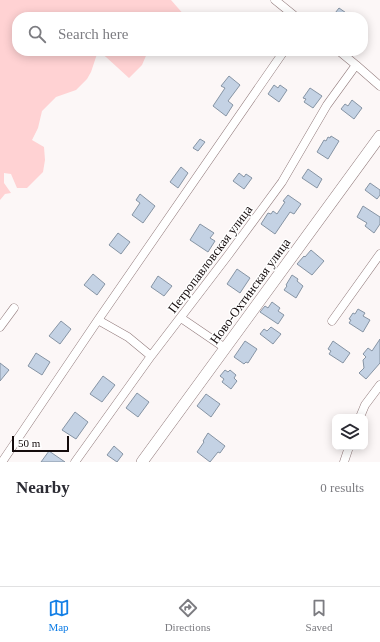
<!DOCTYPE html>
<html lang="en">
<head>
<meta charset="utf-8">
<style>
  :root { --surface:#fff; --page:#f2f2f3; --text:#2b2b33; --muted:#7c7c81; --line:#e1e1e2; --accent:#137fe6 }
  body { margin:0; font-family:"Times New Roman",serif; background:var(--page); color:var(--text) }
  .controls { position:absolute; right:12px; bottom:12px; display:grid; overflow:hidden; border-radius:8px; box-shadow:0 2px 10px #0003 }
  .controls button { width:36px; height:36px; display:grid; place-items:center; padding:0; border:0; border-bottom:1px solid var(--line); background:var(--surface); color:var(--text); font:20px sans-serif }
  .scale { position:absolute; left:12px; bottom:10px; width:57px; box-sizing:border-box; padding-left:4px; border:2px solid #140b0c; border-top:0; font-size:11px; line-height:14px; white-space:nowrap; color:#140b0c; -webkit-text-stroke:3px #fff; paint-order:stroke }
  .list { margin:0; padding:0; list-style:none }
  h2 { display:flex; justify-content:space-between; align-items:center; height:52px; margin:0; padding:0 16px; font-size:17px }
  h2 small { font-size:13px; font-weight:400; color:var(--muted) }
  .icon { flex:none; width:22px; height:22px; fill:none; stroke:currentColor; stroke-width:2; stroke-linecap:round; stroke-linejoin:round }
  .map { position:relative; flex:none; width:380px; height:462px; overflow:hidden }
  .search { position:absolute; background:var(--surface); box-shadow:0 2px 10px #0003; left:12px; right:12px; top:12px; height:44px; display:flex; align-items:center; gap:10px; box-sizing:border-box; padding:0 14px; border-radius:16px; color:var(--muted); font-size:15px }
  .sheet { height:124px; background:var(--surface) }
  nav { display:flex; justify-content:space-around; align-items:center; box-sizing:border-box; height:56px; border-top:1px solid var(--line); background:var(--surface); font-size:11px; color:var(--muted) }
  nav a { display:grid; justify-items:center; gap:2px }
  nav .on { color:var(--accent) }
  .map>svg:first-child { display:block }
  .green { fill:#ffd2d3 }
  .building { fill:#c4d2e4; stroke:#8694a4 }
  .lines { fill:none; stroke-linecap:round; stroke-linejoin:round }
  .street-casing { stroke:#927b7c; stroke-width:9 }
  .secondary-casing { stroke:#927b7c; stroke-width:12 }
  .street { stroke:#fff; stroke-width:8 }
  .secondary { stroke:#fff; stroke-width:11 }
  .labels { text-anchor:middle; dominant-baseline:central; stroke-width:3; stroke-linejoin:round; paint-order:stroke }
  .street-label { font-size:13px; fill:#140b0c; stroke:#fff }
</style>
</head>
<body>
<div class="map">
<svg width="380" height="462" viewBox="0 0 380 462">
  <rect width="100%" height="100%" fill="#fcf7f7"/>
  <path class="green" d="M0,0H171L185,16V17H17V51H148L142,65L129,78L106,57L98,51L91,72L87,79L76,90L56,97L42,111L38,128L32,140L44,147L45,160L43,172L27,188H17L11,174L4,173V183L11,193L5,194L0,200Z"/>
  <path class="building" d="M339,8L352,17H332Z
    M229,76L240,85L228,101L233,105L226,116L213,106L225,88L221,86Z
    M274,85L278,88L280,85L287,90L279,102L268,94Z
    M310,88L322,96L313,108L304,102L306,99L303,98Z
    M352,100L362,108L354,119L341,109L345,104L348,106Z
    M331,136L339,141L328,159L317,152L324,140L326,141L328,137L330,138Z
    M200,139L205,142L198,151L193,148Z
    M181,167L188,173L178,188L170,182Z
    M308,169L322,179L317,188L302,178Z
    M239,173L244,177L246,174L252,178L244,189L233,181Z
    M370,183L380,190V195L377,199L365,190Z
    M140,194L155,206L143,223L132,215L140,203L136,200Z
    M288,195L301,204L294,214L290,212L275,234L261,224L268,213L271,214L273,211L277,214L285,202L283,201Z
    M363,206L380,217V224L374,233L365,226L367,223L357,217Z
    M200,224L214,233L210,238L215,241L208,252L190,240Z
    M118,233L130,242L121,254L109,245Z
    M311,250L324,261L312,275L297,264L304,256L305,257Z
    M237,269L250,278L240,293L227,284Z
    M93,274L105,284L97,295L84,285Z
    M292,275L298,279L297,281L303,286L296,298L284,290L287,286L286,285Z
    M158,276L172,286L164,296L151,287Z
    M272,302L280,308L278,311L284,315L278,324L260,312L265,306L268,308Z
    M358,309L365,313L363,316L370,320L363,332L349,323L351,320L349,319L353,313L355,314Z
    M61,321L71,329L60,344L49,336Z
    M271,327L281,334L273,344L260,334L264,329L267,331Z
    M380,339V363L366,379L359,373L364,368L363,360L366,357L363,354L368,348L372,351Z
    M245,341L257,349L248,363L246,362L244,364L234,357Z
    M333,341L350,353L343,363L329,354L331,351L328,349Z
    M36,353L50,362L42,375L28,366Z
    M0,363L9,370L0,381Z
    M225,370L228,372L230,370L236,375L234,378L237,381L231,389L222,382L224,379L220,376Z
    M103,376L115,385L102,402L90,394Z
    M137,393L149,402L138,417L126,408Z
    M206,394L220,404L211,417L197,406Z
    M75,412L88,422L76,439L62,430Z
    M208,433L225,446L220,453L218,452L210,462L197,452L204,442L203,441Z
    M114,446L123,454L117,462L107,455Z
    M49,451L65,462H41Z"/>
  <g class="lines">
    <g class="street-casing">
      <path id="street" d="M275,0L296,17
        M339,51L356,65L380,86
        M181,318L225,348
        M98,320L128,337L151,356
        M332,321L380,254
        M0,327L14,308
        M360,417L365,405L380,385
        M2,462L98,320L284,51
        M75,462L151,356L229,254L282,182L327,105L356,65
        M344,462L349,447"/>
    </g>
    <g class="secondary-casing">
      <path id="secondary" d="M142,462L380,136"/>
    </g>
    <use href="#street" class="street"/>
    <use href="#secondary" class="secondary"/>
  </g>
  <g class="labels">
    <g class="street-label">
      <text transform="translate(210 259) rotate(-53)">Петропавловская улица</text>
      <text transform="translate(250 291) rotate(-54)">Ново-Охтинская улица</text>
    </g>
  </g>
</svg>
<div class="controls">
<button><svg class="icon" aria-label="layers" viewBox="0 0 24 24"><path d="M12 4l9 5-9 5-9-5zM3 14l9 5 9-5"/></svg></button>
</div>
<div class="scale">50 m</div>
<div class="search"><svg class="icon" aria-label="search" viewBox="0 0 24 24"><circle cx="10" cy="10" r="6"/><path d="M15 15l6 6"/></svg>Search here</div>
</div>
<section class="sheet">
<h2>Nearby<small>0 results</small></h2>
<ul class="list">
</ul>
</section>
<nav>
<a class="on"><svg class="icon" aria-label="map" viewBox="0 0 24 24"><path d="M3 6l6-2 6 2 6-2v14l-6 2-6-2-6 2zM9 4v14M15 6v14"/></svg>Map</a>
<a><svg class="icon" aria-label="directions" viewBox="0 0 24 24"><path d="M12 3l9 9-9 9-9-9zM9 14v-3h6M13 9l2 2-2 2"/></svg>Directions</a>
<a><svg class="icon" aria-label="saved" viewBox="0 0 24 24"><path d="M7 4h10v16l-5-4-5 4z"/></svg>Saved</a>
</nav>
</body>
</html>
